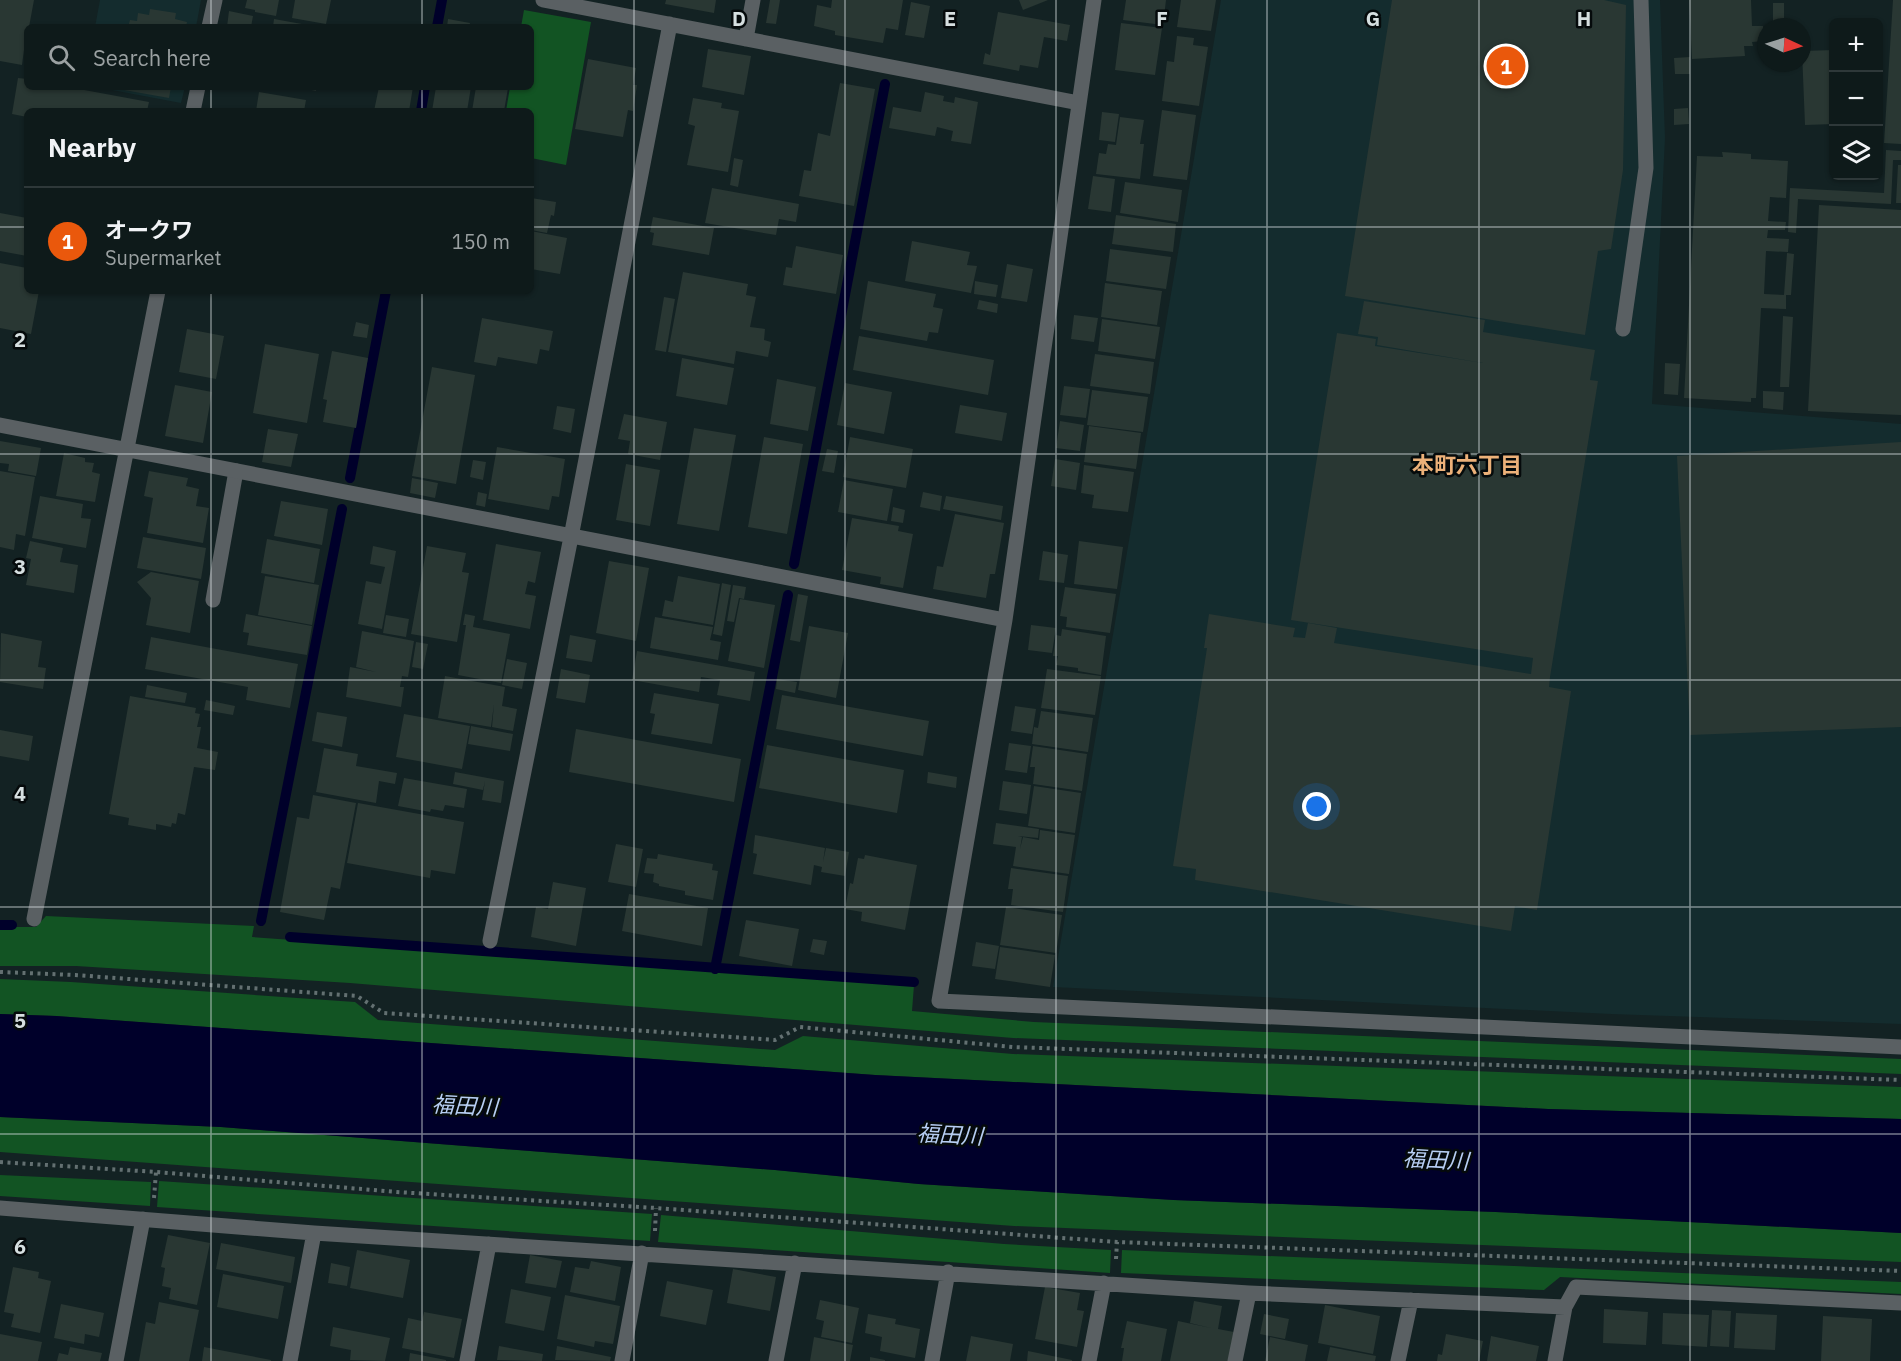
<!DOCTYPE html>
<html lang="en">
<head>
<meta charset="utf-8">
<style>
  :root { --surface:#0e1a1a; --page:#1c2727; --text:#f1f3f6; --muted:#9ba1a2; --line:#2e3839; --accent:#ea580c }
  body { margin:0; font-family:"IBM Plex Sans","Noto Sans JP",sans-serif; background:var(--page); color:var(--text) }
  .controls { position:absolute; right:18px; top:18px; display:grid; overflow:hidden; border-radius:9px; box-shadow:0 2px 4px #0004 }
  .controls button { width:54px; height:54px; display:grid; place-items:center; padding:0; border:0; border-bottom:2px solid var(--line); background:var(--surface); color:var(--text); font:30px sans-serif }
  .compass { position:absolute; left:1757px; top:18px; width:54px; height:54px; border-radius:50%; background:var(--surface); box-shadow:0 2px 4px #0004; rotate:94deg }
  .you { position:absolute; left:1317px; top:807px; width:21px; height:21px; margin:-15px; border:4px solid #fff; border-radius:50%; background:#1a73e8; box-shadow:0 0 0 9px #1a73e833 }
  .badge { display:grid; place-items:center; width:39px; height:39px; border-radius:50%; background:var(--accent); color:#fff; font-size:20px; font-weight:700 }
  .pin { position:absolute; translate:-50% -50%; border:3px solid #fff; box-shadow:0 2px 6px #0006 }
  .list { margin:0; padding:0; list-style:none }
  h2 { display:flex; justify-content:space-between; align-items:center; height:78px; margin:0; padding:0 24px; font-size:26px }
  h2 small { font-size:20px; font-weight:400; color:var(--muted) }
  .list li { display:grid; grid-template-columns:39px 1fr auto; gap:18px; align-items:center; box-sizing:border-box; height:108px; padding:0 24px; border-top:2px solid var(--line) }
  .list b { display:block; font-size:22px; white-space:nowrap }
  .list p { margin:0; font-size:20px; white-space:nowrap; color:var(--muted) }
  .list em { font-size:20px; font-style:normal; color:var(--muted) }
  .icon { flex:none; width:33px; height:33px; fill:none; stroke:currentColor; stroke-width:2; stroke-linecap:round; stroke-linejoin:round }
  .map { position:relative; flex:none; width:1901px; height:1361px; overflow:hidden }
  .search { position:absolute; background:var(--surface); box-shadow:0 2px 4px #0004; left:24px; top:24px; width:510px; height:66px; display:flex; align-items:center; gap:15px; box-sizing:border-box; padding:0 21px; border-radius:9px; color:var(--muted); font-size:22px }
  .panel { position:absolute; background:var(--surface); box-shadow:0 2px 4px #0004; left:24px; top:108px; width:510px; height:186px; border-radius:9px }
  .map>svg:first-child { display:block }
  .built { fill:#142c2e }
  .green { fill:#125423 }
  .water { fill:#00002a }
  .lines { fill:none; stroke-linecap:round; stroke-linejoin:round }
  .stream { stroke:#00002a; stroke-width:10 }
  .building { fill:#293733 }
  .path { stroke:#637071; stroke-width:4; stroke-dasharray:3 4.5; stroke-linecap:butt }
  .lane { stroke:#5a6063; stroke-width:15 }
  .street { stroke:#5a6063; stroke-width:15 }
  .grid { fill:none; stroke:#d6dfe0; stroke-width:1.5; stroke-opacity:0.55 }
  .labels { text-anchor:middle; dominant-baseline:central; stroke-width:5; stroke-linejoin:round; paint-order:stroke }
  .neighbourhood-label { font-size:22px; font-weight:bold; fill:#ecb179; stroke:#050a0b }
  .water-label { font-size:22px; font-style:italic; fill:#b7cef3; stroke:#050a0b }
  .grid-label { font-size:20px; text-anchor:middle; font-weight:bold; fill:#d6dfe0; stroke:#050a0b; stroke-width:5; stroke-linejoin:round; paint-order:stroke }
</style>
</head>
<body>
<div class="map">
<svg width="1901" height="1361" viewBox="0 0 1901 1361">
  <rect width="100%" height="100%" fill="#132223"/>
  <path class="built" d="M100,0H201L196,27H95Z
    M1221,0H1660L1665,138L1652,404L1901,424V1024L1611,1014L1053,987Z
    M96,87H185L181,103Z"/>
  <path class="green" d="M524,10L591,22L566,165L531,158V111H506L510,87H531V27H521Z
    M46,916L254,926L252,937L914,985L912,1011L1034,1022L1901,1059V1074L1013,1038L350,983L76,966H0V927H36Z
    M0,979L71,982L355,1002L378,1020L775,1050L803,1036L1013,1054L1901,1087V1119L1548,1109L875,1075L56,1016L0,1014Z
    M0,1117L221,1127L775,1170L919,1184L1174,1200L1496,1212L1901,1233V1262L1014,1226L0,1152Z
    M0,1175L151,1182L150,1206L0,1196Z
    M159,1181L652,1214L650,1241L157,1207Z
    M661,1215L1004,1244L1111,1250L1110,1273L658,1242Z
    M1122,1250L1901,1282V1294L1560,1277L1544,1290L1121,1273Z"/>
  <path class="water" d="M0,1014L56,1016L875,1075L1548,1109L1901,1119V1233L1496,1212L1174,1200L919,1184L775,1170L221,1127L0,1117Z"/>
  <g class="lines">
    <path class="stream" d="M437,27L442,0
      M421,111L425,87
      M350,478L386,291
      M794,564L885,84
      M261,921L342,509
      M0,925H12
      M290,937L914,982
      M715,969L788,595"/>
  </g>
  <path class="building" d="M0,0H34L29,27H27L22,65L0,61Z
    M247,0H279L276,16L255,12V10L245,8Z
    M295,0H331L326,24L292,18Z
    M666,0H716L714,13L665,4Z
    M770,0H780L776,24L766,23Z
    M832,0H903L898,30L886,28L883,43L835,35V31L814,26L817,5L831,8Z
    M1019,0H1048L1023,10Z
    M1126,0H1166L1163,25L1123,20Z
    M1181,0H1216L1211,31L1177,27Z
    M1392,0H1604L1626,5L1623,170L1611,249L1598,251L1585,335L1345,296Z
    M1689,0H1751L1752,26H1763L1764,41L1752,42L1753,46H1744L1745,56L1692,59Z
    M1893,0H1901V144L1884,143Z
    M911,2L930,6L924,38L905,35Z
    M1773,3H1784V25H1773Z
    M150,9L176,13L175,19L187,22L186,27H128L130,20L137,21L138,13L149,15Z
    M229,11L253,16L251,27H227Z
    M998,12L1070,25L1067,41L1044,37L1038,68L1020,65L1019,71L983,64L985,53L990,55Z
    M274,19L313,26V27H273Z
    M448,19L470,23L469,27H447Z
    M1121,23L1162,28L1155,75L1115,70Z
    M1177,36L1194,38L1193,45L1208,47L1199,106L1162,101L1167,61L1174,62Z
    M708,49L751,56L744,95L702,87Z
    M1834,50V124L1805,125L1802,51Z
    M1690,57V74H1675L1674,58Z
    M588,59L636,68L633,85H637L633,111L628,110L623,137L575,129Z
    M18,78L27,79V87H68L149,102L147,111H93L79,108V111H27V117L12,114Z
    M840,83L875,89L854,206L799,196L804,170L811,171L818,133L830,136Z
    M125,87H171L169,98L124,90Z
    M298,87H316V91Z
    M379,87H413L409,111H374Z
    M436,87H471L467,111H432Z
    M476,87L508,88L504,111H472Z
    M259,92L306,100L304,111H256Z
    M925,92L944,96L943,101L954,103L955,97L978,102L971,144L951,141L953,131L937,127L935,136L889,128L893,107L921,112Z
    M693,98L722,103L721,108L739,111L728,172L687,165L695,126L688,124Z
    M1688,108L1689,124L1674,125V109Z
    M1162,110L1196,115L1187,180L1153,176Z
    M1102,112L1119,114L1115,142L1099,140Z
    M1120,117L1144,120L1140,144H1144L1140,179L1096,174L1099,153L1106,154L1108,144L1116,145Z
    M1886,150L1901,151V160H1893L1891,204L1798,199L1796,233L1788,232L1790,188L1884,193Z
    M1722,152L1751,154V159L1788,161L1786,198L1770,197L1768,221L1786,222L1785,230H1768L1767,238L1789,239L1788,252L1766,251L1764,294L1786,295V309L1761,308L1756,398H1751V402L1684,398L1697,156L1723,157Z
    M734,158L743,160L738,187L730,185Z
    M1898,165H1901V203H1896Z
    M1093,176L1115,179L1111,212L1088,209Z
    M1125,182L1182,190L1178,222L1120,213Z
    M712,188L799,204L796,222L779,219L776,235L705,223Z
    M531,198L556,202L554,216L551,215L547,233L531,230Z
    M1819,205L1901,210V415L1808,411Z
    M0,213L27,218V256L0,251Z
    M1116,215L1176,224L1173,252L1112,244Z
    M653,217L714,228L709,255L652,245L654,233L650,232Z
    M531,231L567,238L560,274L531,269Z
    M912,241L970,252L967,265L977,266L971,293L905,281Z
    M796,246L843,255L836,294L783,285L786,267L792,268Z
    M1110,249L1171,257L1166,289L1106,281Z
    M1787,253L1794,254L1791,295H1784Z
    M0,263L27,268V291H39L31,334L0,328Z
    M1007,264L1033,269L1027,302L1001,298Z
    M683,272L748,284L746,295L756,297L750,327L765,329L764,340L771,342L768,357L736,351L734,364L668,352Z
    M868,281L936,294L933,307L943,309L938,333L929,332L927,341L860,329Z
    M975,281L998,285L996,297L974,294Z
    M1105,283L1162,291L1157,325L1101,317Z
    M664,297L675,299L666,352L655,350Z
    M979,300L998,304L997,313L977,309Z
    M1364,301L1485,320L1483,332L1595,350L1590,380L1598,381L1550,677L1549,687L1571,691L1537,910L1515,906L1511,931L1195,880L1196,869L1173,866L1207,648H1204L1209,614L1295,628L1293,637L1305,638L1308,623L1337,628L1334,643L1531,674L1533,658L1291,620L1337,333L1376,339L1375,346L1483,363L1377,345L1378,337L1358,334Z
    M1074,315L1098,318L1094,342L1071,339Z
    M1783,316L1793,317L1789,387H1780Z
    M482,318L553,331L549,351L540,349L537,364L498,357L496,366L474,362Z
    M1102,319L1160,327L1155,359L1098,351Z
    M356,322L369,325L367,338L353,336Z
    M187,329L224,336L216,379L179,372Z
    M859,336L994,360L988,395L853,370Z
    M265,344L319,354L307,423L253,413Z
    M332,351L368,358L356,428L323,422L327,400L323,399Z
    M1095,354L1154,362L1150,394L1090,386Z
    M682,358L734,368L727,405L676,396Z
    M1665,363L1680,364L1678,395L1664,394Z
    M432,367L475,375L456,484L412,476Z
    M777,379L816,387L808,431L770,424Z
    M845,383L892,392L884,434L837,425Z
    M175,385L212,392L203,443L165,436Z
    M1064,386L1090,389L1086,418L1060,415Z
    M1092,390L1148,397L1143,432L1087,425Z
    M1763,391L1784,392L1783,410L1763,408Z
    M960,405L1007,413L1002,441L955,433Z
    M557,406L575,409L571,433L553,429Z
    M624,414L667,422L660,460L628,454L630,441L618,439Z
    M1060,421L1084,425L1080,451L1056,448Z
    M1089,426L1141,433L1136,469L1084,462Z
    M694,428L736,435L719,531L677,524Z
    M268,429L298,434L291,467L262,462Z
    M764,437L803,444L787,534L748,527Z
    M850,437L913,449L906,488L843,477Z
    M0,441L41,448L36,476L8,471L9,464L0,463Z
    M1901,442V727L1690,735L1677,456Z
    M497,447L565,459L559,497L552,496L549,510L488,499Z
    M827,449L838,451L834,473L822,471Z
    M64,453L85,458V462L94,463L92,472L100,474L95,502L56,496Z
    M1055,459L1080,463L1076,490L1051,486Z
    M473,460L486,462L483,480L470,477Z
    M626,464L660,470L650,526L616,520Z
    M1084,465L1134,472L1128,512L1092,508L1094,495L1081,493Z
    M0,471L35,477L25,536L16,534L14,550L0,547Z
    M149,471L188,478L186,486L199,489L196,506L209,508L203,543L147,533L153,498L144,496Z
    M412,478L438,483L435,498L410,493Z
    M844,480L893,489L887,521L838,512Z
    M478,492L487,494L485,507L476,505Z
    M923,492L942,496L940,511L920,507Z
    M40,496L83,504L81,518L91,519L86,548L32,538Z
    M946,496L1003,506L1001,520L943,509Z
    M281,501L328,509L322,545L274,536Z
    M893,507L905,510L903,523L891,521Z
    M955,514L1004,523L995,574H990L986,598L933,589L937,566L943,567Z
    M852,518L899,526L898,531L913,534L903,588L880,584L881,577L842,570Z
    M143,537L206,548L201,579L137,568Z
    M267,539L320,549L314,583L261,573Z
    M30,541L63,548L60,562L78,565L74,593L26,585L31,559L26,558Z
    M1079,541L1123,547L1117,589L1074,584Z
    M496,544L541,552L535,583L528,581L525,594L536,596L530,629L483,620Z
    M373,546L396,551L382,629L358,624L366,581L381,584L385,567L370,564Z
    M427,546L466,553L462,572L469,573L457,642L411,634Z
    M1043,551L1068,555L1064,583L1039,580Z
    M609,561L649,568L636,641L596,633Z
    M151,572L199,581L190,633L146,625L151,598L137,582Z
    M265,576L319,585L312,625L258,615Z
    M678,576L720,584L713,625L662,616L665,600L673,602Z
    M722,583L731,585L722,636L713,634Z
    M733,585L746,587L744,599L739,598L734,622L727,621Z
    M1065,587L1116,594L1110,633L1066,627L1067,617L1060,616Z
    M798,594L808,596L800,642L790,640Z
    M740,599L775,605L764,668L728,661Z
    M246,614L312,626L307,655L247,645L249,633L243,632Z
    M465,614L475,616L473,627L510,634L501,683L458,675L466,625H463Z
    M386,615L409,619L406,637L383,633Z
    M655,617L713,627L710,640L721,642L718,660L650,648Z
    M1031,625L1056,628L1052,653L1028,650Z
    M809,626L848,633L836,698L798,690Z
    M1062,629L1106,636L1101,675L1078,671V668L1056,665L1058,656H1053L1056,635L1061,636Z
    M362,631L414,641L408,677L402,676L400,687H404L401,707L346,697L350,667L376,672L356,667Z
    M1,633L42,641L38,667L46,668L43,689L0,682Z
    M570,635L596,640L592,662L566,658Z
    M151,637L298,664L290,708L246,700L248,687L145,669Z
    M416,642L428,644L423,669L412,667Z
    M637,651L755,672L750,701L717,695L720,680L701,677L699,692L632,680Z
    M507,659L527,663L522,689L502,685Z
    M561,669L590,675L585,703L556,698Z
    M1047,669L1101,676L1095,715L1041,708Z
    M445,676L505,687L502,706L517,709L513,731L492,727L494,704L491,727L438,718Z
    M777,679L797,682L795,693L776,689Z
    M147,685L187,693L185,703L145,697Z
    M654,693L719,704L712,744L651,734L655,714L650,713Z
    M782,695L929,721L923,756L776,729Z
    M130,696L196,708L195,713L200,714L197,727H201L197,748L218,752L215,770L194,767L185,815L178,813L176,824L172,823L171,827L156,824V830L128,825L129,818L109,814Z
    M206,700L235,706L233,715L204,710Z
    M1015,706L1036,709L1032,734L1011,731Z
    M1041,711L1093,718L1088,752L1032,744L1034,727L1038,728Z
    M317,712L347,717L342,747L312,741Z
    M404,714L470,726L462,769L396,757Z
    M471,726L513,734L510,751L468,744Z
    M576,729L741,759L734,802L569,772Z
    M0,730L33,736L29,761L0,756Z
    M1009,743L1031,746L1027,773L1005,770Z
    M767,745L904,770L897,813L759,788Z
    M1033,746L1087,754L1082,791L1033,784L1035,767H1030Z
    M324,748L358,754L356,766L397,773L395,784L379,781L376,803L316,792Z
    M455,772L504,781L501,803L482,800L485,781L483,790L453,784Z
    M928,772L957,777L956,788L927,783Z
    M404,778L467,789L464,808L445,805L443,811L431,809L430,812L398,806Z
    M1003,781L1031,785L1027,814L999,810Z
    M1034,786L1081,793L1075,833L1028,826Z
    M313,795L356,803L340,889L331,887L324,920L280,912L297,817L309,819Z
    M358,803L464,822L455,874L431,870L430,878L347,863Z
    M996,823L1039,829L1038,838L1018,836L1022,837L1020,849L1023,837L1039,840L1040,830L1075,835L1069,874L1013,866L1016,847L993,844Z
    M755,835L825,848L823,862L826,848L849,852L845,876L821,872L822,867L814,865L811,885L753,874L757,854L753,853Z
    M616,844L643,849L636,887L608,882Z
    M658,854L713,864L712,870L718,871L713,900L685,895V891L659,886V884L653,882L654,874L644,873L647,858L657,859Z
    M865,855L917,865L905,930L861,921L862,912L845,909L850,883L853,884L858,858L864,859Z
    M1011,868L1068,876L1063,912L1011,905L1013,889H1008Z
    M553,882L586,888L576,946L531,937L536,907L548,909Z
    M629,894L708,908L702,946L622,931Z
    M1006,907L1062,915L1056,953L1000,945Z
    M746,920L799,929L792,966L739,956Z
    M813,939L827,941L824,955L810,952Z
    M976,942L999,946L995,969L972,966Z
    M1000,947L1055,955L1050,987L995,979Z
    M168,1235L210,1243L197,1305L169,1299L171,1288L162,1286L165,1268L161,1267Z
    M221,1243L295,1257L291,1283L216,1269Z
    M357,1250L410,1260L403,1298L350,1288Z
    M530,1255L562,1261L556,1288L525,1283Z
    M591,1261L621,1267L615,1301L570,1292L575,1267L589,1269Z
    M331,1263L350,1267L347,1286L328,1283Z
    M13,1267L39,1272L38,1278L51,1281L40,1333L11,1327L14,1314L4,1312Z
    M733,1269L776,1277L770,1311L727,1303Z
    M223,1274L284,1286L278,1319L217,1307Z
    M667,1281L713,1290L706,1325L660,1316Z
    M1045,1287L1080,1293L1077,1310L1084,1311L1077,1347L1035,1339Z
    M511,1289L551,1297L544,1331L505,1323Z
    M565,1295L620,1306L613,1344L595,1341L594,1347L557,1339Z
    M820,1300L859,1308L852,1343L821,1337L824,1321L816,1319Z
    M1194,1301L1222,1306L1218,1329L1234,1332L1228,1361H1170L1178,1321L1211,1328L1190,1323Z
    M159,1302L199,1310L189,1361H139L146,1322L155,1324Z
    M61,1304L104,1313L99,1337L85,1334L84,1344L54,1338Z
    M1325,1305L1380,1316L1373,1354L1318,1343Z
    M1604,1309L1648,1312L1646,1345L1603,1343Z
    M1712,1310L1731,1311L1729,1347L1710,1346Z
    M424,1312L462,1319L454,1358L402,1348L408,1318L422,1321Z
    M1663,1313L1709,1315L1707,1347L1662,1344Z
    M1736,1313L1777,1315L1775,1350L1734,1348Z
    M868,1314L896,1319L895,1324L920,1329L915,1358L880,1351L882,1337L865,1333Z
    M1264,1314L1289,1319L1285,1339L1260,1334Z
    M1823,1316L1872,1319L1870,1361H1821Z
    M1127,1321L1167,1329L1161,1361H1122L1124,1348H1121Z
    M333,1327L390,1338L385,1361L350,1360L351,1350L330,1346Z
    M0,1334L42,1342L38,1361H0Z
    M1446,1334L1483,1341L1479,1361H1437L1438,1354L1442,1355Z
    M971,1336L1013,1344L1010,1361H966Z
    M1491,1336L1539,1346L1536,1361H1487Z
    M814,1337L853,1345L850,1361H810Z
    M1270,1337L1308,1345L1305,1361H1265Z
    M499,1346L543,1354L542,1361L497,1360Z
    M557,1346L611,1357L610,1361L555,1360Z
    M70,1347L102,1353L100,1361H57L59,1353L68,1355Z
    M204,1347L271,1360V1361H202Z
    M1330,1347L1376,1356L1375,1361H1327Z
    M1028,1351L1072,1360V1361H1027Z
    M410,1353L446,1360V1361H409Z
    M870,1357L885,1360V1361H870Z"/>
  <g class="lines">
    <path class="path" d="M0,972L75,975L357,996L384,1013L775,1040L800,1027L1013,1047L1901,1080
      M0,1162L156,1172L397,1192L656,1208L1117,1242L1901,1271
      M154,1198L156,1172
      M655,1231L656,1208
      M1116,1259L1117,1242"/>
    <path class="lane" d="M1623,329L1646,168L1641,0
      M213,600L236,471"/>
    <path class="street" d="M543,0L1079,103
      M1094,0L1005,620L939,1001L1901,1047
      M209,27L215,0
      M746,39L753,0
      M193,111L198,87
      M0,425L1005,620
      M34,919L158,291
      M490,941L571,537L670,24
      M0,1208L314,1233L1249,1293L1565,1307
      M116,1361L143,1219
      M290,1361L314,1233
      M467,1361L489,1244
      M622,1361L642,1253
      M776,1361L795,1263
      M932,1361L948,1272
      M1089,1361L1104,1283
      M1235,1361L1249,1293
      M1398,1361L1411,1300
      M1555,1361L1565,1307L1576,1287L1901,1303"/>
  </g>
  <path class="grid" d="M211,0V27M422,0V27M634,0V1361M845,0V1361M1056,0V1361M1267,0V1361M1479,0V1361M1690,0V1361M211,87V111M422,87V111M0,227H27M531,227H1901M211,291V1361M422,291V1361M0,454H1901M0,680H1901M0,907H1901M0,1134H1901"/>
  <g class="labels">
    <g class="neighbourhood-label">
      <text x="1467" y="464">本町六丁目</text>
    </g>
    <g class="water-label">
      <text transform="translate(465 1105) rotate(3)">福田川</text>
      <text transform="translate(950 1134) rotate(3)">福田川</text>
      <text transform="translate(1436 1159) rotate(3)">福田川</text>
    </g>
  </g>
  <g class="grid-label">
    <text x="739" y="26">D</text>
    <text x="950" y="26">E</text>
    <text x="1162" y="26">F</text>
    <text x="1373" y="26">G</text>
    <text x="1584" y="26">H</text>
    <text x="20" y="347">2</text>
    <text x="20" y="574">3</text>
    <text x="20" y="801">4</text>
    <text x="20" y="1028">5</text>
    <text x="20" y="1254">6</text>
  </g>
</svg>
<div class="controls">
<button>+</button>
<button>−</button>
<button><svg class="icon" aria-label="layers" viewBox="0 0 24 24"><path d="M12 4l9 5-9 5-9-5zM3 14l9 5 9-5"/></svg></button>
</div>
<svg class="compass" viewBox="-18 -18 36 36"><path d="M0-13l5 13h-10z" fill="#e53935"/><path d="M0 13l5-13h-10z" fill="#9ba1a2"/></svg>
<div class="you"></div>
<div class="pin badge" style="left:1506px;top:66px">1</div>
<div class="search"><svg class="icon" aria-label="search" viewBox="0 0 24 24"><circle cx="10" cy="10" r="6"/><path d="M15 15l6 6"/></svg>Search here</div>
<section class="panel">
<h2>Nearby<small></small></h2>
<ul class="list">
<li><span class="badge">1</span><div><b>オークワ</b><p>Supermarket</p></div><em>150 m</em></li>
</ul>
</section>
</div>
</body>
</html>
